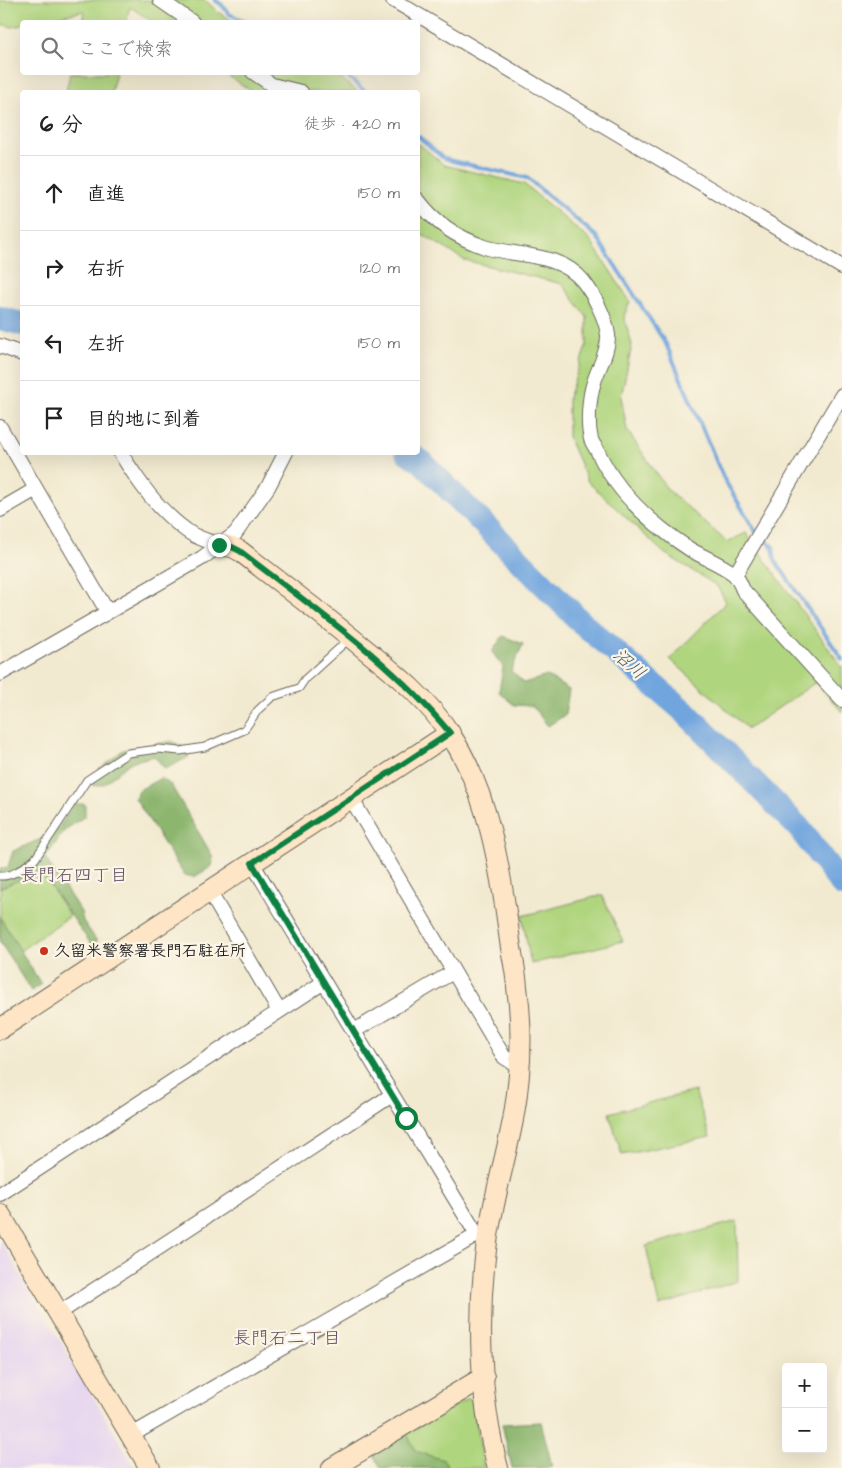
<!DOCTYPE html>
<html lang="ja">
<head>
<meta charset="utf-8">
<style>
  :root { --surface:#fff; --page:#f2f2f2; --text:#222; --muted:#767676; --line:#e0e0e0 }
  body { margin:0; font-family:"Architects Daughter","Klee One",sans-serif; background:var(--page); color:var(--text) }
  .controls { position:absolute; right:15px; bottom:15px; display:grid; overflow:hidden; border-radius:5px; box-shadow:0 5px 20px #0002 }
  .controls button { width:45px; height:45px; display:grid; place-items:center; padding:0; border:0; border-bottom:1px solid var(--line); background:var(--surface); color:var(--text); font:25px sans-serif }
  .stop { position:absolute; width:15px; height:15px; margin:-11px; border:4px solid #0b8043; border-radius:50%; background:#fff }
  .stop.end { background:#0b8043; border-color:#fff; box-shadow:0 1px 5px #0008 }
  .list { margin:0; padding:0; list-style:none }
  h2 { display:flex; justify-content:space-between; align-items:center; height:65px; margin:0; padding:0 20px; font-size:21px }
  h2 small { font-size:16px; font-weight:400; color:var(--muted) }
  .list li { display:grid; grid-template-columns:32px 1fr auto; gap:15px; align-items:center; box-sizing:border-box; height:75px; padding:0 20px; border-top:1px solid var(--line) }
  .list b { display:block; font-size:19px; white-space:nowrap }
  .list em { font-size:16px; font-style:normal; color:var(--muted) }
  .icon { flex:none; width:28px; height:28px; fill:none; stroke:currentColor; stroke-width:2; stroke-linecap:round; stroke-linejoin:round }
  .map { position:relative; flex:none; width:842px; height:1468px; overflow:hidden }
  .search { position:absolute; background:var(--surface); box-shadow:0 5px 20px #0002; left:20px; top:20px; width:400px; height:55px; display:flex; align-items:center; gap:12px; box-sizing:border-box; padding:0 18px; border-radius:5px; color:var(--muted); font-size:19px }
  .panel { position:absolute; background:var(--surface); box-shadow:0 5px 20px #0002; left:20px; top:90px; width:400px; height:365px; border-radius:5px }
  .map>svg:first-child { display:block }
  .built { fill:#e5d3f1 }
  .green { fill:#b0d57f; stroke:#66784e }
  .forest { fill:#8cb66e; stroke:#546945 }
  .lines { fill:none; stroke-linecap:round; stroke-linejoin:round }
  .stream { stroke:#71a5de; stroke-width:4 }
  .river { stroke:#71a5de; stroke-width:24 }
  .lane-casing { stroke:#67645b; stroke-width:9 }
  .street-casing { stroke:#67645b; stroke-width:16 }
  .secondary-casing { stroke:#67645b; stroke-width:22 }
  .lane { stroke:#fff; stroke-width:7 }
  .street { stroke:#fff; stroke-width:14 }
  .secondary { stroke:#fee5c5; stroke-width:20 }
  .route { stroke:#0b8043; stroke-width:6 }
  .poi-dot { fill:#c8321e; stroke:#fcf5e5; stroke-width:2 }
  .labels { text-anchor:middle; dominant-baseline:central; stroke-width:4.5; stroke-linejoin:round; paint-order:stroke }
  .poi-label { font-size:16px; font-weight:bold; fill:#1c1c1c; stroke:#fcf5e5; text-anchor:start }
  .water-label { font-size:18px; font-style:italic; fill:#425a73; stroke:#fcf5e5 }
  .neighbourhood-label { font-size:18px; fill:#5e5064; stroke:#fcf5e5 }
</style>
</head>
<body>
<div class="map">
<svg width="842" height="1468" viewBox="0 0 842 1468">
  <rect width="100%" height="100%" fill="#fcf5e5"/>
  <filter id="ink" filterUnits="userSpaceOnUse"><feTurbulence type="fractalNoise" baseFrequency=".02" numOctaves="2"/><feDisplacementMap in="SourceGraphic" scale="10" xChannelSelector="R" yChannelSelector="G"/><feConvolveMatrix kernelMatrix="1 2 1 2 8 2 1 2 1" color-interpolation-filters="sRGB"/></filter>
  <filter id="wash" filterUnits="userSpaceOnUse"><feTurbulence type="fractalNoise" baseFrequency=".0096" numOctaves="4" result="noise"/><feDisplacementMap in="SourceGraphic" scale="20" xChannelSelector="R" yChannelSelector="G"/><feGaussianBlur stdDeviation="1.12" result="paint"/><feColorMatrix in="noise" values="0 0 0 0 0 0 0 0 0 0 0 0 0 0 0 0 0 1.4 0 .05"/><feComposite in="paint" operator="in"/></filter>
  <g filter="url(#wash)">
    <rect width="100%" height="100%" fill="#f2ead0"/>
    <path class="built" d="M0,1240L135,1468H0Z"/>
    <path class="green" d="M0,0H205L218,12L234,22H153L130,7L126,22H82L84,11L33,22H22V25L12,27L0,24Z
      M70,73H116L111,92H66Z
      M224,73H334L358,92H253Z
      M418,143L444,165L524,184L590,240L630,301L624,316L632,345L621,397L627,430L667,489L727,542L746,533L842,667V712L816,682L748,729L670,659L726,602L717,586L664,553L588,482L568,437V398L587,344V317L562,284L464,260L422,234L418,236Z
      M40,871L70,916L11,957L0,942V884L10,883Z
      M602,895L623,941L531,964L522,916Z
      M695,1091L710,1137L622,1155L609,1113Z
      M737,1221L738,1281L659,1306L646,1246Z
      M469,1398L473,1401L484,1468H381L373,1453Z"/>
    <path class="forest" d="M503,636L523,644L511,671L524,683L547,676L569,690L565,715L548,726L532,706L514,705L499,692L503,667L492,652Z
      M171,741L186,748L189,757L165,769L154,756L131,762L104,784L93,786L92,775L123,750Z
      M161,778L171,785L213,857L211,867L194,877L184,875L135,798L139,790Z
      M74,804H85V816L65,830L45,858L81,912L83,921L97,941L93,947L40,871L0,888V869L8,867L13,851L55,833Z
      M0,917L41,984L31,991L0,942Z
      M541,1422L552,1466L546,1468H512L502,1424Z
      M407,1434L416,1451L444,1460L449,1468H381L373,1453Z"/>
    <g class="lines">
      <path class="stream" d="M215,0L222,5L229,14L248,22
        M342,72L366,92
        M418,136L442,157L452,161L527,178L596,236L666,344L724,479L756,532
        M762,537L773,547L775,560L842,659"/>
      <path class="river" d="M0,318L22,324
        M407,452L422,462L583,624L686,713L799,828L842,885"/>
    </g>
  </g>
  <g filter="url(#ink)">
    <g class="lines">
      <g class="lane-casing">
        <path id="lane" d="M0,876C13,877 25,866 35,859L87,780L128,753L159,749L180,751L205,747L244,730L258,710L272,697L299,688L305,679L349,639"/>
      </g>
      <g class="street-casing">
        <path id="street" d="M160,0L192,22
          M393,0L842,267
          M253,72L272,85L301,92
          M418,200C434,222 458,238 485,247C517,257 559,252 583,281C594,295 606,318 608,335C609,351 598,368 594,382C589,397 587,424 591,439C592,443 596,448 598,452C617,493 654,526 691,550C705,558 721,564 734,574C738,578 741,585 743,590L842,700
          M0,346L22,354
          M0,427L107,611
          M120,452C139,483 158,510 187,531C196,538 209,541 219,545
          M0,510L36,489
          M735,575L842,395
          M0,674L202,558L235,534L268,487L286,452
          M351,798L504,1057L520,1067
          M252,863L477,1235L487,1241
          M209,891L279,1011
          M354,1031L453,972
          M0,1194L324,982
          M59,1313L392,1095
          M130,1436L477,1235"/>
      </g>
      <g class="secondary-casing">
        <path id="secondary" d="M219,545L232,547L240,551C282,584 325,616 366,650C396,674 429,701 450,734C489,793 501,872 510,941C512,956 516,971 517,987C523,1031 521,1076 513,1120C505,1161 493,1201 487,1242C477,1314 479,1398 498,1468
          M0,1029L450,733
          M0,1214L150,1468
          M332,1468L484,1377"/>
      </g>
      <use href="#lane" class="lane"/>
      <use href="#street" class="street"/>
      <use href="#secondary" class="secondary"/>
    </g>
  </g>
  <g class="lines" filter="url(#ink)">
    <path class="route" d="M219,545L232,547L240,551C313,608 391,661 450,733L252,863L406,1118"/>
  </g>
  <circle class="poi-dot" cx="44" cy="951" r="5"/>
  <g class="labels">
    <g class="poi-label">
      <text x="54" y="951">久留米警察署長門石駐在所</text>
    </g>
    <g class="water-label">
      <text transform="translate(629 664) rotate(41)">沼川</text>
    </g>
    <g class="neighbourhood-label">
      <text x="74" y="875">長門石四丁目</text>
      <text x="287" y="1338">長門石二丁目</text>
    </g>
  </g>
</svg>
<div class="controls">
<button>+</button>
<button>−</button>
</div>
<div class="stop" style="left:406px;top:1118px"></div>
<div class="stop end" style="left:219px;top:545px"></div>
<div class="search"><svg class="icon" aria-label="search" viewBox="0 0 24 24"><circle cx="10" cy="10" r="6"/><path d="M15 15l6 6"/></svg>ここで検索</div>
<section class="panel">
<h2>6 分<small>徒歩 · 420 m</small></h2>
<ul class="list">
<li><svg class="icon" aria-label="ahead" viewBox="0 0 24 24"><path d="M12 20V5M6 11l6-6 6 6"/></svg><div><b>直進</b></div><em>150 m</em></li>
<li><svg class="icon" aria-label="right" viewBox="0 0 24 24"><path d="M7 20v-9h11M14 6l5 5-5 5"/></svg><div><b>右折</b></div><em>120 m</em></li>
<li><svg class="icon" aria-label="left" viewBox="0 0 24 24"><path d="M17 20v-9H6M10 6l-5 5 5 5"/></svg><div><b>左折</b></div><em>150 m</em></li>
<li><svg class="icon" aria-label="arrive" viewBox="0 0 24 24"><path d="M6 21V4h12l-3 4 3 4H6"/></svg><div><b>目的地に到着</b></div></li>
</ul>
</section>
</div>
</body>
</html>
